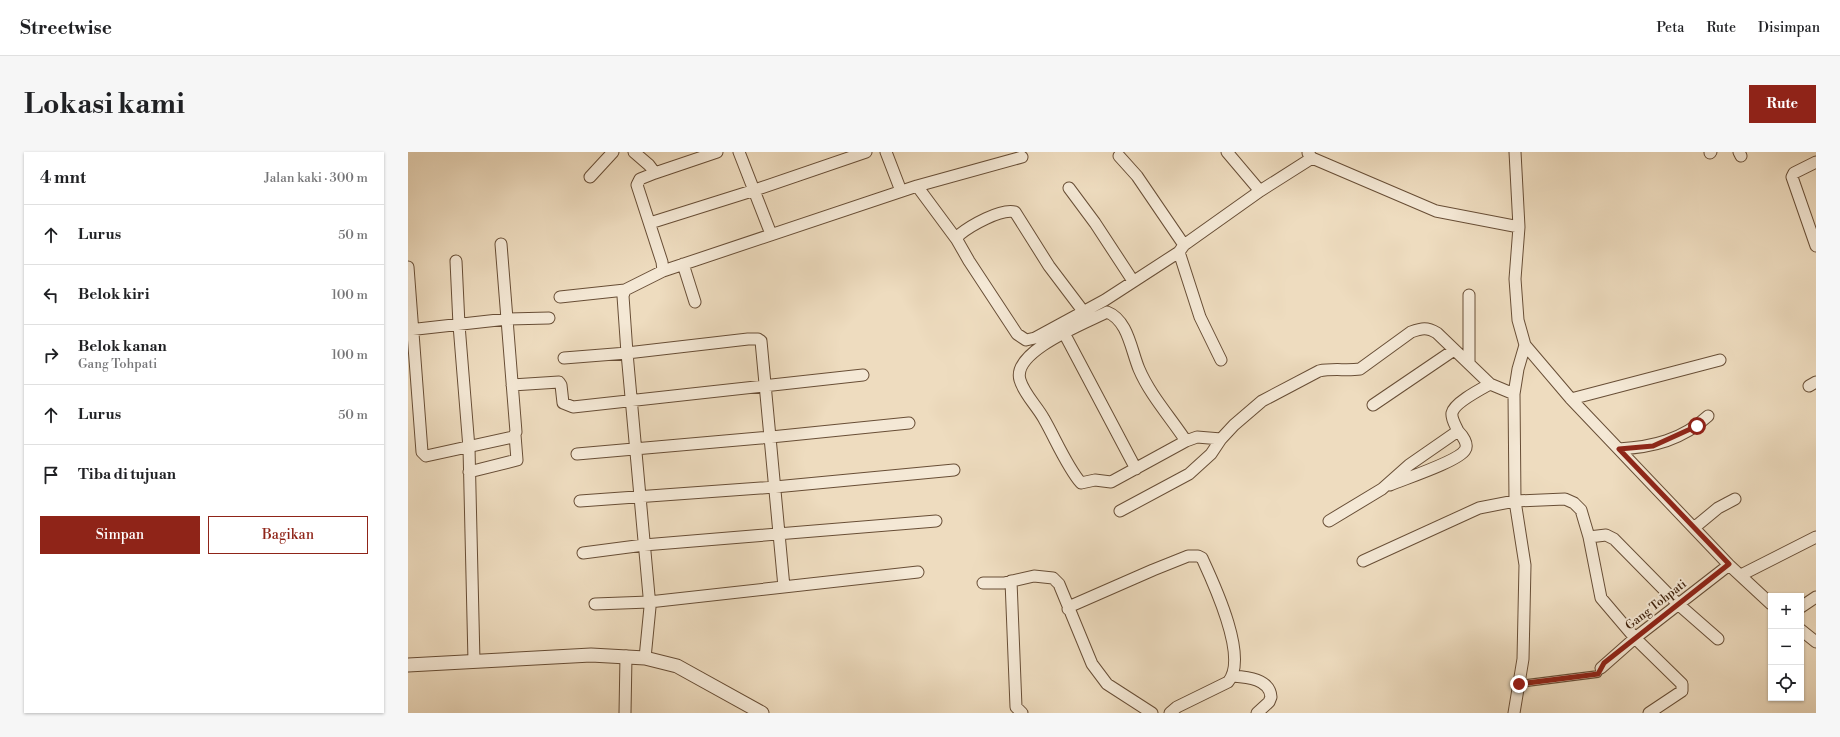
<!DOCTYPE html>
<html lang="id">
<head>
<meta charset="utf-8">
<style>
  :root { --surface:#fff; --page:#f6f6f6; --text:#202124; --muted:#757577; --line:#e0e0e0; --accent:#8f2418 }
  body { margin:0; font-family:"Libre Bodoni",serif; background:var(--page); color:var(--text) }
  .controls { position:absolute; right:12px; bottom:12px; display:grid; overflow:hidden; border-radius:0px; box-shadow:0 1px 3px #0004 }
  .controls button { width:36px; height:36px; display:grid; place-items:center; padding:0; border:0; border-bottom:1px solid var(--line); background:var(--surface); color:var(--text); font:20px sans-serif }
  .stop { position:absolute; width:12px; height:12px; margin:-9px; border:3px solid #8f2418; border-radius:50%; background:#fff }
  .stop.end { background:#8f2418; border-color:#fff; box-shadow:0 1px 4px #0008 }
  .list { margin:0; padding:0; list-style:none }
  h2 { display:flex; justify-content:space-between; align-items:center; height:52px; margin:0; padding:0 16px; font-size:17px }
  h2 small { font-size:13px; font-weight:400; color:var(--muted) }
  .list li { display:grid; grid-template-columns:26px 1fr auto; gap:12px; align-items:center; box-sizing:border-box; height:60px; padding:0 16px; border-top:1px solid var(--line) }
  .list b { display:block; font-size:15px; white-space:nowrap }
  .list p { margin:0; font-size:13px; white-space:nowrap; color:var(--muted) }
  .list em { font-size:13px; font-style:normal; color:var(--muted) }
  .actions { display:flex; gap:8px; padding:12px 16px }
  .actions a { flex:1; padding:9px 0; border:1px solid var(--accent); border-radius:0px; text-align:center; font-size:14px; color:var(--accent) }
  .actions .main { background:var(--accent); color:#fff }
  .icon { flex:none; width:22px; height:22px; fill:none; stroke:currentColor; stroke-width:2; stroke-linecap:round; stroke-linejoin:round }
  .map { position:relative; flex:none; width:1408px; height:561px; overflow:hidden; border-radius:0px }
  header { display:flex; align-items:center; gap:24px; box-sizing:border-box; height:56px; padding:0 20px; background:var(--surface); border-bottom:1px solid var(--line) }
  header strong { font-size:19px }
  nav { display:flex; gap:22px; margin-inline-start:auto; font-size:14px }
  .intro { display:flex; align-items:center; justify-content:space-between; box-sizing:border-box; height:96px; padding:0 24px }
  h1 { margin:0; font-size:28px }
  .button { padding:10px 18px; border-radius:0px; background:var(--accent); color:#fff; font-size:14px; font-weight:700 }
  main { display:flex; gap:24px; padding:0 24px }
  aside { flex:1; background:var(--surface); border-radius:0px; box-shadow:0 1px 3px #0004 }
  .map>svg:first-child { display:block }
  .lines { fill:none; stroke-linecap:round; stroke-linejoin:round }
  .service-casing { stroke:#684e36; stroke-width:8 }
  .minor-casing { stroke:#684e36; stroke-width:13 }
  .tertiary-casing { stroke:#684e36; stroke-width:15 }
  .service { stroke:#f4e8d5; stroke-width:5.5 }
  .minor { stroke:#f4e8d5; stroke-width:11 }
  .tertiary { stroke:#f4e8d5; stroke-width:13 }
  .route { stroke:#8f2418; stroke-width:5 }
  .labels { text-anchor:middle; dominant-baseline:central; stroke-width:4; stroke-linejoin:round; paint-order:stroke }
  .street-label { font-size:12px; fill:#3c1e08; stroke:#f4e8d5 }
</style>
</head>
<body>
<header>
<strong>Streetwise</strong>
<nav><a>Peta</a><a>Rute</a><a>Disimpan</a></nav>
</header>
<div class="intro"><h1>Lokasi kami</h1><a class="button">Rute</a></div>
<main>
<aside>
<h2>4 mnt<small>Jalan kaki · 300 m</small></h2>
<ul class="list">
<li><svg class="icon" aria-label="ahead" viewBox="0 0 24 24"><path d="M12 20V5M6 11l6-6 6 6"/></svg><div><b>Lurus</b></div><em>50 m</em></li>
<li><svg class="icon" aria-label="left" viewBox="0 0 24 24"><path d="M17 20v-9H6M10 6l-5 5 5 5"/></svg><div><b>Belok kiri</b></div><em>100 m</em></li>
<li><svg class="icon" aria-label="right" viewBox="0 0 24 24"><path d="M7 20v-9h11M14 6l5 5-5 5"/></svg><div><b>Belok kanan</b><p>Gang Tohpati</p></div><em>100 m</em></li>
<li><svg class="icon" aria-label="ahead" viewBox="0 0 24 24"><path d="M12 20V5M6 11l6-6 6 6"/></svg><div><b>Lurus</b></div><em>50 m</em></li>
<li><svg class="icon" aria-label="arrive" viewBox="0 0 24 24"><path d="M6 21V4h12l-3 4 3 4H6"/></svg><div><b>Tiba di tujuan</b></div></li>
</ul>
<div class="actions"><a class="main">Simpan</a><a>Bagikan</a></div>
</aside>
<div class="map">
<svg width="1408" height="561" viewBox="0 0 1408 561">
  <rect width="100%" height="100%" fill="#eedcbf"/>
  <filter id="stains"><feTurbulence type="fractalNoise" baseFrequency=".005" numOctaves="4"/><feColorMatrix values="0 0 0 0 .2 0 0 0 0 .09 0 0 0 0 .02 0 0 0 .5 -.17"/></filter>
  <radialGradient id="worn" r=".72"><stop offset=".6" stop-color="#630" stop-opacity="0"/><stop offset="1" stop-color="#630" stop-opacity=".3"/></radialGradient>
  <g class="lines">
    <g class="service-casing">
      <path id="service" d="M1111,532L1190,522L1193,516"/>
    </g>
    <g class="minor-casing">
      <path id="minor" d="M331,0L363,82
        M478,0L493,39
        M819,0L852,39
        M1107,0L1111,75L1107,127L1110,168L1117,193L1163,247L1321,413L1363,452
        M1331,0L1333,4
        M900,1L904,6L1028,59L1111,75
        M1302,1L1303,0
        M711,4L729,24L776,93
        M1408,10L1386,21L1384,25L1408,94
        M247,21L309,0
        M182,25L205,0
        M661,36L687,71L725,129
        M242,71L347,38L458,0
        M549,88L509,34L614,5
        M771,100L792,165L813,208
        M48,109L51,173L61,296L66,509
        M275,112L287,150
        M0,115L14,300L18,304L105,285L108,280L93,92
        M255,119L509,34
        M152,145L217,138
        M675,159L641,114L607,60C593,56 562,74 551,83L549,88L561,109L609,182L618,188L627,186L697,148L771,100L776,93L852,39L904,6
        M0,178L99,167L141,166
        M656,181L728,317
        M156,206L219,201L215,144L217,138L255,119L254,110L229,33L232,27L247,21L241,13L226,0
        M1061,211V143
        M104,233L151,230L153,233L155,251L165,255L455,223
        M1401,234L1408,230
        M1163,247L1312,208
        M965,253L1046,198
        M778,289C763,266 742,243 731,217C723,198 720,168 699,160C680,170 603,199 612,228C616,242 629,254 636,267C647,286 659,315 673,331L687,328L703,330L778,289L789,285L813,287
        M1211,297C1245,295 1274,288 1300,264
        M169,302L363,285L501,271
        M61,320L109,308L107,283
        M982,333C996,327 1051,309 1057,298C1061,292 1054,283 1050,279
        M172,349L367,335L546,318
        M712,359L781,322L803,302L813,287L826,273L854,249L911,219C925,216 939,219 952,217L1003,180C1014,176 1019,175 1029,181L1082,232L1106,242
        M921,369L974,337L1001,313L1050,279C1048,274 1043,267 1044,261C1046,251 1073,237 1082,232
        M1287,375L1310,356L1327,347
        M1181,385L1198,383L1206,387L1270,452L1310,487
        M175,401L236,393L528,369
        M955,409L1071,356L1107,349L1157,347L1166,351L1173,358L1181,385L1193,446L1227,486L1274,532V539L1241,561
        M1333,423L1408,385
        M603,429L608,555L614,561
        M575,431H596L626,424L645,426L651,432L684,512L699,532L744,561
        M187,452L241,450L510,420
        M1393,455L1408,445
        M660,457L665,453L745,418L780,404H790L794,406C806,432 841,506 820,530L769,555L762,561
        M1393,478L1408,490
        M237,506L242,455L219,201L340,187H350L353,189L376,435
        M1193,516L1227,486L1321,413
        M825,524C839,525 862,527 863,545L861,550L849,561
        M217,561L218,504
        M1106,561L1115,507L1117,413L1107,349L1106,242L1110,217L1117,193"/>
    </g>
    <g class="tertiary-casing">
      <path id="tertiary" d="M0,513L183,503L237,506L269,514L354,561"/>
    </g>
    <use href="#service" class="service"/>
    <use href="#minor" class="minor"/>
    <use href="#tertiary" class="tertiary"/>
  </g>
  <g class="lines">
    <path class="route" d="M1111,532L1190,522L1196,511L1321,412L1211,297L1245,294L1289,274"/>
  </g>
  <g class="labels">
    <g class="street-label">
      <text transform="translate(1248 453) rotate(-38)">Gang Tohpati</text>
    </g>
  </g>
  <rect width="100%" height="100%" filter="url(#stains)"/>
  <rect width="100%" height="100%" fill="url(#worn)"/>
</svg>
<div class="controls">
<button>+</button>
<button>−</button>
<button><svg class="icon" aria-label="locate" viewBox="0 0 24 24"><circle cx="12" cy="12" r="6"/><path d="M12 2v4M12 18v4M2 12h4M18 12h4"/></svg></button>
</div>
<div class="stop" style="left:1289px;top:274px"></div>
<div class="stop end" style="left:1111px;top:532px"></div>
</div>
</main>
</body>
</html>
